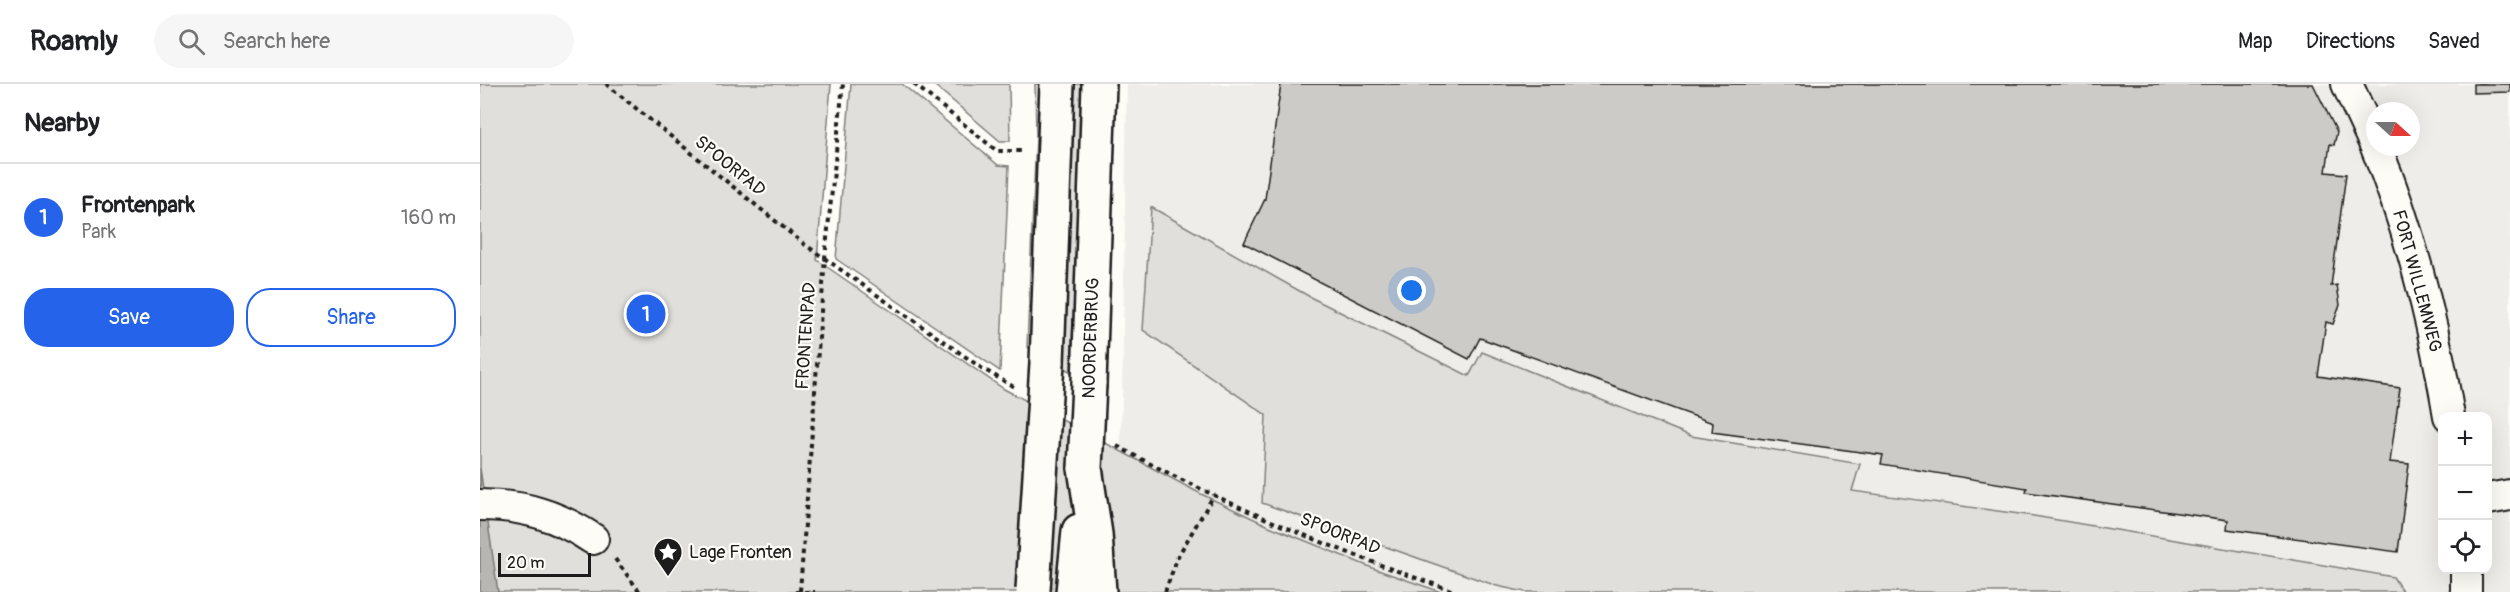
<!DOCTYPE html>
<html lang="en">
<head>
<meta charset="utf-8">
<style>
  :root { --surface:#fff; --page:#f6f6f6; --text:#202124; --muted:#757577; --line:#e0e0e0; --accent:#2563eb }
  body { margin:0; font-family:Pangolin,sans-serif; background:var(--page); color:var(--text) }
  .controls { position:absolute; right:18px; bottom:18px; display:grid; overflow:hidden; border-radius:12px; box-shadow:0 6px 24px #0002 }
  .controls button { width:54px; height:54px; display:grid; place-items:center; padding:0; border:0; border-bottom:2px solid var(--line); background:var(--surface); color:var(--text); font:30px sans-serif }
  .compass { position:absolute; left:1886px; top:18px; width:54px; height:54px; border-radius:50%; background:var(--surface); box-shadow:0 6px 24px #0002; rotate:111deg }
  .scale { position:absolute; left:18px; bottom:15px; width:93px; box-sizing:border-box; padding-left:6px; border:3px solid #1c1c1c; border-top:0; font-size:16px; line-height:21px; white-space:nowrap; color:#1c1c1c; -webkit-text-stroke:4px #fdfcf7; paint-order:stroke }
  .you { position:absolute; left:932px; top:207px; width:21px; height:21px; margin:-15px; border:4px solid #fff; border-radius:50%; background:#1a73e8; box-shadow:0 0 0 9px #1a73e833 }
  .badge { display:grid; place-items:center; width:39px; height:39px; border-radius:50%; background:var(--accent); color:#fff; font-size:20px; font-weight:700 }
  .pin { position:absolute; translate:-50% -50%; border:3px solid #fff; box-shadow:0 2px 6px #0006 }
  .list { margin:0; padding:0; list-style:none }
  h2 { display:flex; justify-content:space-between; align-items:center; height:78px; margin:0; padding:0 24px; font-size:26px }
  h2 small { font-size:20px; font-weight:400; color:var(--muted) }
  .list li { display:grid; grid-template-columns:39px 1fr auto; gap:18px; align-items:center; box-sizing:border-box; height:108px; padding:0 24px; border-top:2px solid var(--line) }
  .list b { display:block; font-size:22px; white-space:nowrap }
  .list p { margin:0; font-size:20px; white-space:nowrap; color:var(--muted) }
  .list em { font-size:20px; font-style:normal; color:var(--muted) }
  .actions { display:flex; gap:12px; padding:18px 24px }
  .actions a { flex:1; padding:14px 0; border:2px solid var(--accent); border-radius:24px; text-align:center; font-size:21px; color:var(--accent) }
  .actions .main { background:var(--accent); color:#fff }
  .icon { flex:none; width:33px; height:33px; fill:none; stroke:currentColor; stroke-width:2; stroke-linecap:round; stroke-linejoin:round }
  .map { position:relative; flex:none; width:2030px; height:508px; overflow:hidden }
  header { display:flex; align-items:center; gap:36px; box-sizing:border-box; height:84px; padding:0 30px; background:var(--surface); border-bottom:2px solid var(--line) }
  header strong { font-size:28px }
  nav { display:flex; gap:33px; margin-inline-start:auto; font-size:21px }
  .search { width:420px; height:54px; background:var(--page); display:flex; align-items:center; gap:15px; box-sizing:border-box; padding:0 21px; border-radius:33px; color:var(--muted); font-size:22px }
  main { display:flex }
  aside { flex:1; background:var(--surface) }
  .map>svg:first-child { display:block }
  .built { fill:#eeede9; fill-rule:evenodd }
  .green { fill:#e0dfdb; stroke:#7e7e7c; stroke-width:1.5 }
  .water { fill:#b7b6b2; stroke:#797876; stroke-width:1.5 }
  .building { fill:#cccbc8; stroke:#1c1c1c; stroke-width:1.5 }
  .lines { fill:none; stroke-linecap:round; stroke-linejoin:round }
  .street-casing { stroke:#1c1c1c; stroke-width:34 }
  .primary-casing { stroke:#1c1c1c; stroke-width:38 }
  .path { stroke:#1c1c1c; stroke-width:4; stroke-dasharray:4.5 4.5; stroke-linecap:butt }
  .street { stroke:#fdfcf7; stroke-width:30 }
  .primary { stroke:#fdfcf7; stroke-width:33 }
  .primary-bridge-casing { stroke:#1c1c1c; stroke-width:38; stroke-linecap:butt }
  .primary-bridge { stroke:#fdfcf7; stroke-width:33 }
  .labels { text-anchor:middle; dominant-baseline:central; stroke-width:4.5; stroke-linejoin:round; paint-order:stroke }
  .street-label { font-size:18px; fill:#1c1c1c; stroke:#fdfcf7 }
  .poi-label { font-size:18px; fill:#1c1c1c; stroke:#fdfcf7; text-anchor:start }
</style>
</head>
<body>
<header>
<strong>Roamly</strong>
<div class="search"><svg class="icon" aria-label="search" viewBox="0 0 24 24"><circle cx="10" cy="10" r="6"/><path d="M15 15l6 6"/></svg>Search here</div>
<nav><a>Map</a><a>Directions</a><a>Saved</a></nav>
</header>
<main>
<aside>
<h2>Nearby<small></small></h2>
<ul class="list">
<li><span class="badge">1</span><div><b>Frontenpark</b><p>Park</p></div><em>160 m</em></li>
</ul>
<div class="actions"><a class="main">Save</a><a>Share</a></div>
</aside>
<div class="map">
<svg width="2030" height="508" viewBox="0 0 2030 508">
  <rect width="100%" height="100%" fill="#fdfcf7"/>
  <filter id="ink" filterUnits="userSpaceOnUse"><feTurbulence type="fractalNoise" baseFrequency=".0167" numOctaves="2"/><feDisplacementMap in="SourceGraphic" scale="12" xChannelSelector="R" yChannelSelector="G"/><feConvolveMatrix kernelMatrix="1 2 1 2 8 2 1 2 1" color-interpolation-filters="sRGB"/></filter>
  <g filter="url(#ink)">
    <path class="built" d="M647,0H2030V508H635L642,317ZM1895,27H1931V63H1895ZM1962,332H2008V486H1962Z"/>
    <path class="green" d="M0,0H351L337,176L524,305L721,410L789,442L895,485L961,508H0Z
      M371,0H422L518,81L529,82L520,287L356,175Z
      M453,0H529L530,57H520Z
      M555,0H562L552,265L547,263L556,52Z
      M595,0H602L591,288L584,284Z
      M671,123L832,214L989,292L1002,268L1211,352L1380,380L1372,407L1554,432L1896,490L1913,493L1923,508H1045L1017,502L782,419L786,331L663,246Z"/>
    <path class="water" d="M0,384L18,508H0Z"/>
    <path class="building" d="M801,0H1833L1857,48L1854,61L1850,60L1846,88L1866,90L1851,202L1857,201L1860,221L1853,240L1846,238L1838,292L1920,304L1910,378L1929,380L1918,468L1747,445L1748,436L1546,408L1547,404L1401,380L1403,371L1232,348L1233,339L1000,254L989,275L764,159L785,115Z
      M1993,0H2030V8L1993,9Z"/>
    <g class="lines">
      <g class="street-casing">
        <path id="street" d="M1867,0L1895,61
          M1896,63C1931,148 1954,242 1969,332
          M2008,415L2030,411
          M0,421C43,421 77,431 113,455
          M1986,486V508"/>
      </g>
      <g class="primary-casing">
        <path id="primary" d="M567,279L577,0
          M609,300L619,0
          M605,384L615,450L619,508
          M593,508L599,447"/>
      </g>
      <path class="path" d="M126,0L324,160L503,285L534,303
        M434,0L517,67H543
        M637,362C745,421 861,469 977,508
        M135,475L160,508
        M320,507L345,174L363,0
        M315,508H335
        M685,508L698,472L734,411"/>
      <use href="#street" class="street"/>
      <use href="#primary" class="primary"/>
      <g class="primary-bridge-casing">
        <path id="primary-bridge" d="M605,384L609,300
          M553,506L567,279"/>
      </g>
      <use href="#primary-bridge" class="primary-bridge"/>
    </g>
  </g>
  <defs>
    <g id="sight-pin" transform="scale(1.5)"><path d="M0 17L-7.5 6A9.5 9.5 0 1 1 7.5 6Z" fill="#1c1c1c" stroke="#fdfcf7"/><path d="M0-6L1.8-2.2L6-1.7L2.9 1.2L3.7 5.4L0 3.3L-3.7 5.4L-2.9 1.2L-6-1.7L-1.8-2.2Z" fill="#fff"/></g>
  </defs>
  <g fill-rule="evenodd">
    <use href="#sight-pin" x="188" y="468"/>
  </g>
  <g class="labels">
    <g class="street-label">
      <text transform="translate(250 82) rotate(39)">SPOORPAD</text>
      <text transform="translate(1937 197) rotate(75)">FORT WILLEMWEG</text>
      <text transform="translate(326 252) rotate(-86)">FRONTENPAD</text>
      <text transform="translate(611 254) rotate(-88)">NOORDERBRUG</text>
      <text transform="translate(860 450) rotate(22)">SPOORPAD</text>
    </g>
    <g class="poi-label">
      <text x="209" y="468">Lage Fronten</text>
    </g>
  </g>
</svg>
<div class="controls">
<button>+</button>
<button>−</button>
<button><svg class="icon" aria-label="locate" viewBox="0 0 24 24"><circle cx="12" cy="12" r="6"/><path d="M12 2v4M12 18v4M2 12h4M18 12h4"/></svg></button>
</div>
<svg class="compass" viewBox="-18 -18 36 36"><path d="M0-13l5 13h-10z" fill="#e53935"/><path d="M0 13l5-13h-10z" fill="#757577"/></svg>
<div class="scale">20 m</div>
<div class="you"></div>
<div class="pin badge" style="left:166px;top:230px">1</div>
</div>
</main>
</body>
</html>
